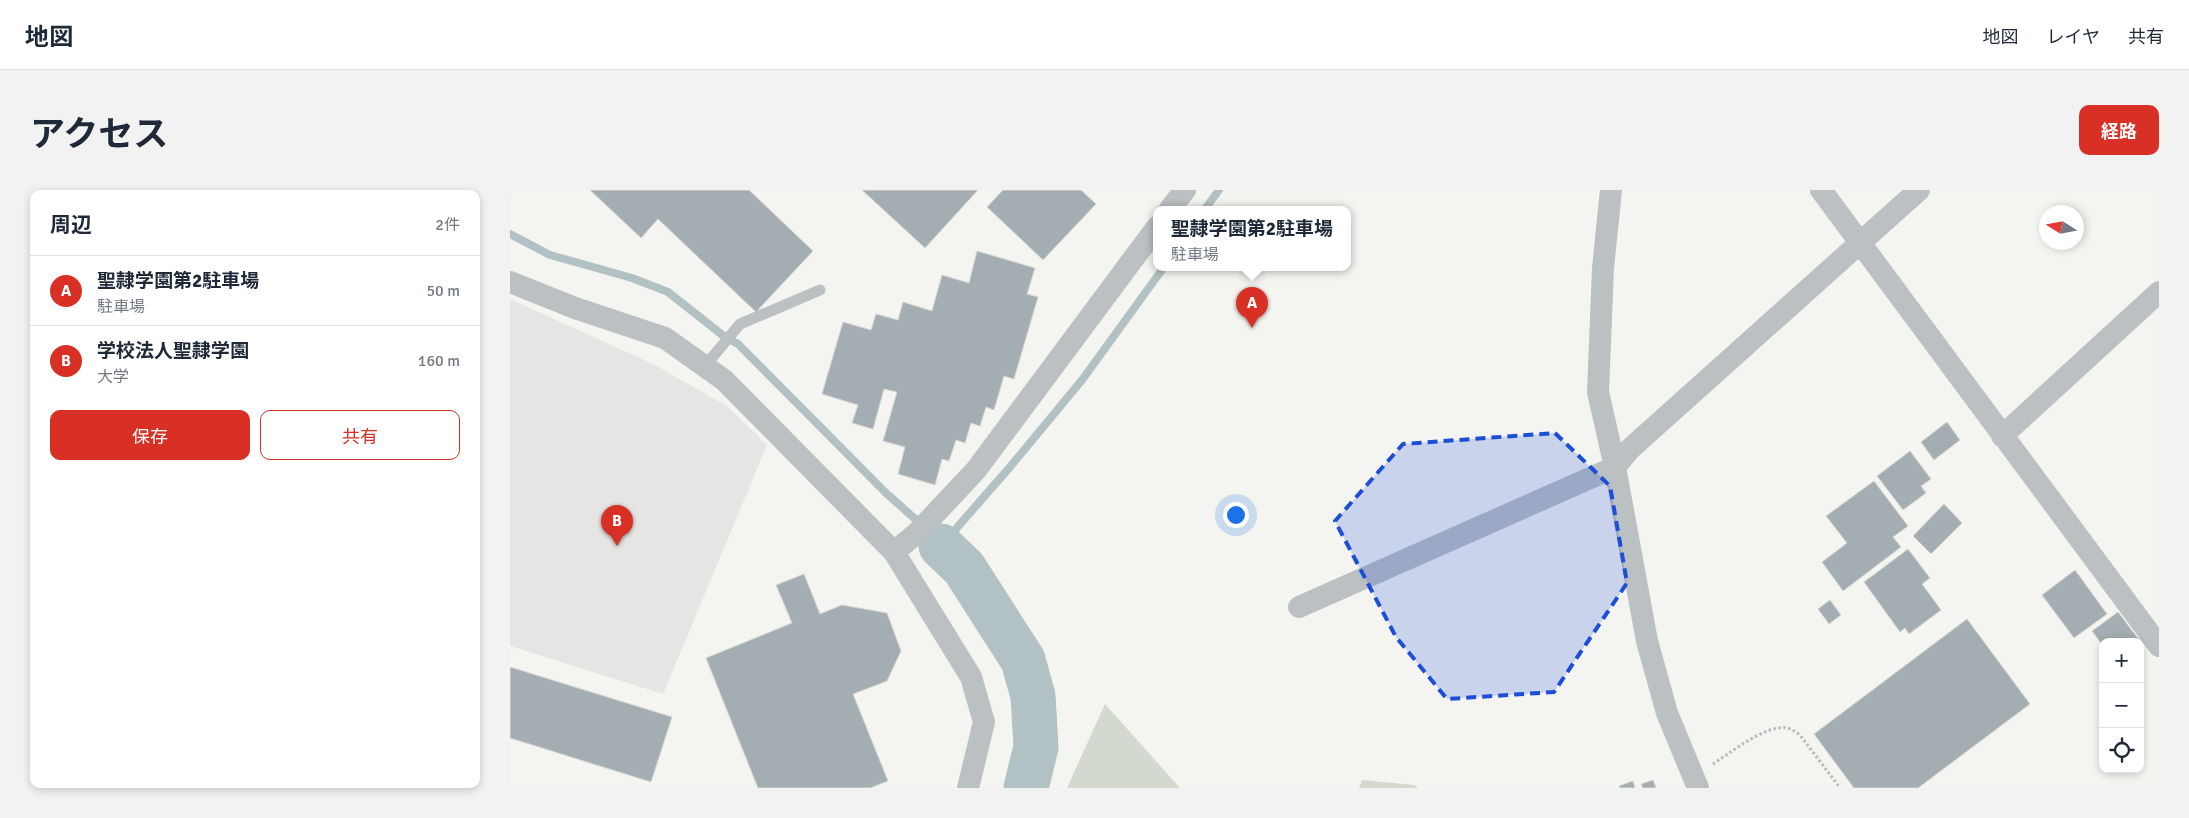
<!DOCTYPE html>
<html lang="ja">
<head>
<meta charset="utf-8">
<style>
  :root { --surface:#fff; --page:#f2f2f3; --text:#1f2937; --muted:#747a83; --line:#e0e1e3; --accent:#d93025 }
  body { margin:0; font-family:Signika,"Noto Sans JP",sans-serif; background:var(--page); color:var(--text) }
  .controls { position:absolute; right:15px; bottom:15px; display:grid; overflow:hidden; border-radius:10px; box-shadow:0 2px 8px #0003 }
  .controls button { width:45px; height:45px; display:grid; place-items:center; padding:0; border:0; border-bottom:1px solid var(--line); background:var(--surface); color:var(--text); font:25px sans-serif }
  .compass { position:absolute; left:1529px; top:15px; width:45px; height:45px; border-radius:50%; background:var(--surface); box-shadow:0 2px 8px #0003; rotate:281deg }
  .you { position:absolute; left:725px; top:324px; width:18px; height:18px; margin:-12px; border:4px solid #fff; border-radius:50%; background:#1a73e8; box-shadow:0 0 0 8px #1a73e833 }
  .badge { display:grid; place-items:center; width:32px; height:32px; border-radius:50%; background:var(--accent); color:#fff; font-size:16px; font-weight:700 }
  .pin { position:absolute; translate:-50% -41px; filter:drop-shadow(0 1px 2px #0008) }
  .pin::after { content:''; position:absolute; top:26px; width:18px; height:15px; background:inherit; clip-path:polygon(0 0,100% 0,50% 100%) }
  .popup { position:absolute; left:643px; top:16px; width:198px; height:65px; box-sizing:border-box; display:grid; place-content:center; border-radius:10px; background:var(--surface); filter:drop-shadow(0 1px 4px #0005); font-size:16px; white-space:nowrap; color:var(--muted) }
  .popup b { font-size:19px; color:var(--text) }
  .popup::after { content:''; position:absolute; left:50%; top:100%; margin-left:-10px; border:10px solid transparent; border-top-color:var(--surface) }
  .list { margin:0; padding:0; list-style:none }
  h2 { display:flex; justify-content:space-between; align-items:center; height:65px; margin:0; padding:0 20px; font-size:21px }
  h2 small { font-size:16px; font-weight:400; color:var(--muted) }
  .list li { display:grid; grid-template-columns:32px 1fr auto; gap:15px; align-items:center; box-sizing:border-box; height:70px; padding:0 20px; border-top:1px solid var(--line) }
  .list b { display:block; font-size:19px; white-space:nowrap }
  .list p { margin:0; font-size:16px; white-space:nowrap; color:var(--muted) }
  .list em { font-size:16px; font-style:normal; color:var(--muted) }
  .actions { display:flex; gap:10px; padding:15px 20px }
  .actions a { flex:1; padding:11px 0; border:1px solid var(--accent); border-radius:10px; text-align:center; font-size:18px; color:var(--accent) }
  .actions .main { background:var(--accent); color:#fff }
  .icon { flex:none; width:28px; height:28px; fill:none; stroke:currentColor; stroke-width:2; stroke-linecap:round; stroke-linejoin:round }
  .map { position:relative; flex:none; width:1649px; height:598px; overflow:hidden; border-radius:10px }
  header { display:flex; align-items:center; gap:30px; box-sizing:border-box; height:70px; padding:0 25px; background:var(--surface); border-bottom:1px solid var(--line) }
  header strong { font-size:24px }
  nav { display:flex; gap:28px; margin-inline-start:auto; font-size:18px }
  .intro { display:flex; align-items:center; justify-content:space-between; box-sizing:border-box; height:120px; padding:0 30px }
  h1 { margin:0; font-size:35px }
  .button { padding:12px 22px; border-radius:10px; background:var(--accent); color:#fff; font-size:18px; font-weight:700 }
  main { display:flex; gap:30px; padding:0 30px }
  aside { flex:1; background:var(--surface); border-radius:10px; box-shadow:0 2px 8px #0003 }
  .map>svg:first-child { display:block }
  .built { fill:#e5e5e4 }
  .green { fill:#d4d9d0 }
  .lines { fill:none; stroke-linecap:round; stroke-linejoin:round }
  .stream { stroke:#b2c1c3; stroke-width:8 }
  .river { stroke:#b2c1c3; stroke-width:45 }
  .building { fill:#a4adb1; stroke:#d5d5d3 }
  .path { stroke:#b7babc; stroke-width:3; stroke-dasharray:2.5 2.5; stroke-linecap:butt }
  .lane { stroke:#bbc0c2; stroke-width:11 }
  .street { stroke:#bbc0c2; stroke-width:22 }
  .marked { fill:#1d4ed8; fill-opacity:0.2; stroke:#1d4ed8; stroke-width:4; stroke-dasharray:10 6; stroke-linejoin:round }
</style>
</head>
<body>
<header>
<strong>地図</strong>
<nav><a>地図</a><a>レイヤ</a><a>共有</a></nav>
</header>
<div class="intro"><h1>アクセス</h1><a class="button">経路</a></div>
<main>
<aside>
<h2>周辺<small>2件</small></h2>
<ul class="list">
<li><span class="badge">A</span><div><b>聖隷学園第2駐車場</b><p>駐車場</p></div><em>50 m</em></li>
<li><span class="badge">B</span><div><b>学校法人聖隷学園</b><p>大学</p></div><em>160 m</em></li>
</ul>
<div class="actions"><a class="main">保存</a><a>共有</a></div>
</aside>
<div class="map">
<svg width="1649" height="598" viewBox="0 0 1649 598">
  <rect width="100%" height="100%" fill="#f4f4f0"/>
  <path class="built" d="M0,109L145,175L217,216L257,255L153,504L0,456Z"/>
  <path class="green" d="M595,514L670,598H557Z
    M852,590L904,595L908,598H849Z"/>
  <g class="lines">
    <path class="stream" d="M695,19L709,0
      M0,44L40,65L122,88L158,102L215,147L228,154L376,303L404,328L413,332L431,356L500,277L572,190L654,77"/>
    <path class="river" d="M431,356L454,378L513,470L523,506L526,557L516,598"/>
  </g>
  <path class="building" d="M80,0H239L303,61L246,122L148,29L131,48Z
    M352,0H468L415,58Z
    M493,0H571L586,14L533,70L477,17Z
    M467,61L525,78L517,104L528,107L504,189L494,186L484,220L476,217L470,236L461,233L455,253L446,250L439,271L432,269L425,295L388,284L395,257L373,251L387,202L374,199L363,239L342,233L348,215L312,204L333,132L361,140L366,124L388,130L393,112L422,121L432,85L459,93Z
    M1437,232L1450,250L1424,270L1411,252Z
    M1400,261L1421,289L1411,296L1416,303L1393,320L1367,286Z
    M1364,291L1398,336L1383,347L1391,357L1333,401L1312,372L1337,353L1316,326Z
    M1434,314L1452,333L1421,364L1403,346Z
    M1398,359L1420,388L1412,394L1431,420L1399,444L1395,438L1390,442L1354,392Z
    M1565,380L1597,424L1564,448L1532,405Z
    M294,384L310,424L332,415L377,423L391,461L377,491L343,504L378,591L360,598H248L196,468L282,433L266,395Z
    M1320,410L1331,425L1319,434L1308,419Z
    M1608,422L1633,455L1630,456V452H1593V456L1582,441Z
    M1457,429L1520,514L1408,598H1344L1304,544Z
    M0,477L162,527L141,592L0,548Z
    M1143,590L1146,598H1133L1131,594Z
    M1123,591L1125,598H1110L1109,596Z"/>
  <g class="lines">
    <path class="path" d="M1203,574C1220,563 1249,540 1269,538C1277,536 1283,540 1290,545L1330,598"/>
    <path class="lane" d="M195,176L230,134L310,100"/>
    <path class="street" d="M1101,0L1093,78L1088,202L1105,277L1137,451L1157,523L1188,598
      M1311,0L1649,456
      M660,19L675,0
      M0,92L65,118L155,148L214,190L384,362L461,487L474,532L458,598
      M1492,246L1649,102
      M384,362L407,343L466,280L647,37
      M789,417L1105,277L1120,259L1409,0"/>
  </g>
  <path class="marked" d="M1045,243L1100,296L1117,393L1044,502L937,509L886,447L825,331L893,254Z"/>
</svg>
<div class="controls">
<button>+</button>
<button>−</button>
<button><svg class="icon" aria-label="locate" viewBox="0 0 24 24"><circle cx="12" cy="12" r="6"/><path d="M12 2v4M12 18v4M2 12h4M18 12h4"/></svg></button>
</div>
<svg class="compass" viewBox="-18 -18 36 36"><path d="M0-13l5 13h-10z" fill="#e53935"/><path d="M0 13l5-13h-10z" fill="#747a83"/></svg>
<div class="you"></div>
<div class="pin badge" style="left:742px;top:138px">A</div>
<div class="popup"><b>聖隷学園第2駐車場</b>駐車場</div>
<div class="pin badge" style="left:107px;top:356px">B</div>
</div>
</main>
</body>
</html>
